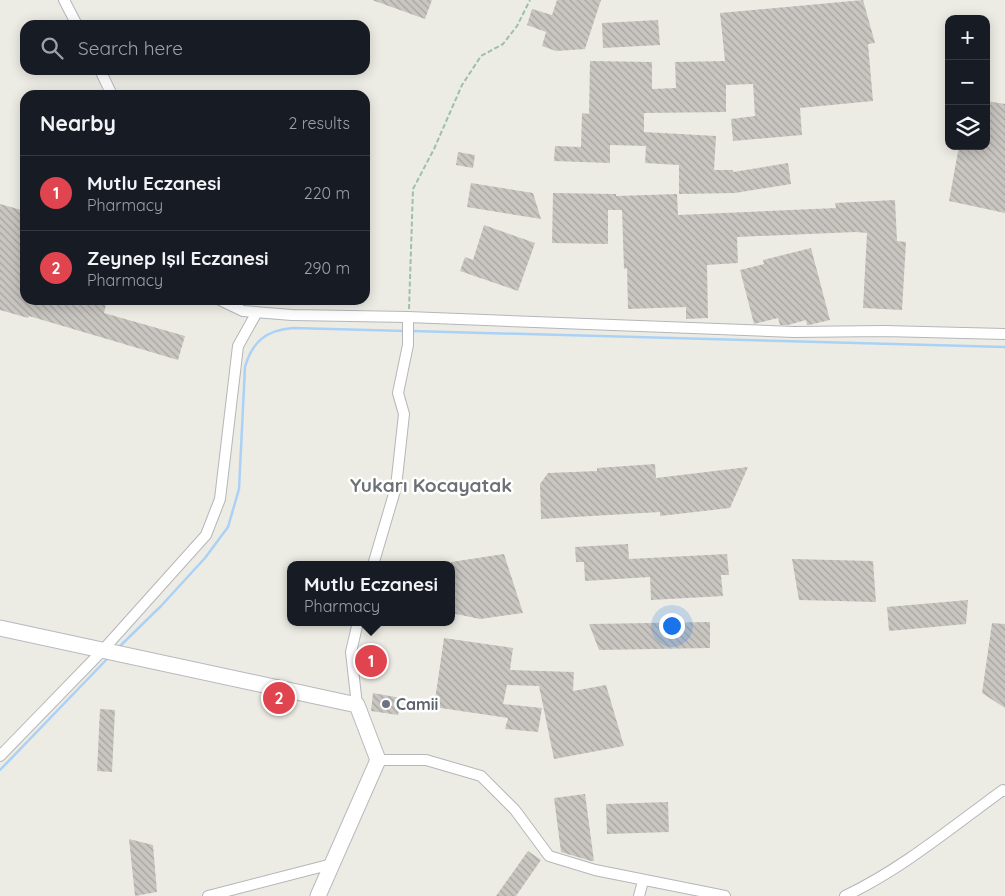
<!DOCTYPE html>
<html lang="en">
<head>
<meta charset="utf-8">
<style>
  :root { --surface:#171b24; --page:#20242c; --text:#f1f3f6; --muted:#9ea1a6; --line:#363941; --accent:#d75640 }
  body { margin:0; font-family:Quicksand,sans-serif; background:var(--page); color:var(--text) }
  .controls { position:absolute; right:15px; top:15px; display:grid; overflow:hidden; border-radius:10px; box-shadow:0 2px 12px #0003 }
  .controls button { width:45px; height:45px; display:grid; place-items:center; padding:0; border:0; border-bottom:1px solid var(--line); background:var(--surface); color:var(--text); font:25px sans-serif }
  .you { position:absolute; left:671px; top:625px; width:18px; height:18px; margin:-12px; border:4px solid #fff; border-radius:50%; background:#1a73e8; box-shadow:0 0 0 8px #1a73e833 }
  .badge { display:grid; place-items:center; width:32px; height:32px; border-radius:50%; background:var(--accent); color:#fff; font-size:16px; font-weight:700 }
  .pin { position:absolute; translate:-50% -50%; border:2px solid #fff; box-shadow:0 1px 5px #0006 }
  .popup { position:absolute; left:287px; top:561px; width:168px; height:65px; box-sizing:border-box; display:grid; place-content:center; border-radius:10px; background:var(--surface); filter:drop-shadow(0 1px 4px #0005); font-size:16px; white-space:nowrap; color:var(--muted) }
  .popup b { font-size:19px; color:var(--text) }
  .popup::after { content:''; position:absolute; left:50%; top:100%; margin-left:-10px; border:10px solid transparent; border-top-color:var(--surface) }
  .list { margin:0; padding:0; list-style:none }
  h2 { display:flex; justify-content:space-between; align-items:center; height:65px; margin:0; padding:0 20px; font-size:21px }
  h2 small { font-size:16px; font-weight:400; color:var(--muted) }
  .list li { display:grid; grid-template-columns:32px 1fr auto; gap:15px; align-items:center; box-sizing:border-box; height:75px; padding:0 20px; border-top:1px solid var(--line) }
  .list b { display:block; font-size:19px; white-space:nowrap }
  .list p { margin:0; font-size:16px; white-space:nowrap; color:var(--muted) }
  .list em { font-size:16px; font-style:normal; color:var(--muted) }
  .icon { flex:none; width:28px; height:28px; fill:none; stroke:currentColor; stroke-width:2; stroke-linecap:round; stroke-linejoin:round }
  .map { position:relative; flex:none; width:1005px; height:896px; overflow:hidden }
  .search { position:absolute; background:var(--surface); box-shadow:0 2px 12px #0003; left:20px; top:20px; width:350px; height:55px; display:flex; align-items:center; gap:12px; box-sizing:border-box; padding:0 18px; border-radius:15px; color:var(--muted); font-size:19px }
  .panel { position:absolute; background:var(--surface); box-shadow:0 2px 12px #0003; left:20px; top:90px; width:350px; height:215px; border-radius:15px }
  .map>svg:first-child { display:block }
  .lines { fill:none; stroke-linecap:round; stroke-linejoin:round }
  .stream { stroke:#abd1f6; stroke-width:2.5 }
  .building { fill:url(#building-back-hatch) }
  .street-casing { stroke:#b5b6ba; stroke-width:12 }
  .secondary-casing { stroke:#b6b8bd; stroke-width:17 }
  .path { stroke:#9cc0a9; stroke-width:2; stroke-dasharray:5 2.5; stroke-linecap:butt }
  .street { stroke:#fff; stroke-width:10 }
  .secondary { stroke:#fff; stroke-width:15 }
  .worship-dot { fill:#6b7280; stroke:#fff; stroke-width:2 }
  .labels { text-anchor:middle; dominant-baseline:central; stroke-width:5; stroke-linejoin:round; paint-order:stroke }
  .worship-label { font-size:16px; font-weight:bold; fill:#5b616d; stroke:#fff; text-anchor:start }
  .quarter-label { font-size:19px; font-weight:bold; fill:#6d7175; stroke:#fff }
</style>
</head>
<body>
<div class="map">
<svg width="1005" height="896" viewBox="0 0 1005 896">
  <defs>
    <pattern id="building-back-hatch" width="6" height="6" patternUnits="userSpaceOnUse" patternTransform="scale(1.25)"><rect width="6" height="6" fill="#c9c6c1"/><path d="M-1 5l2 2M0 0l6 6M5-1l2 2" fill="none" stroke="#a6a4a0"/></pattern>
  </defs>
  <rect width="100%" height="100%" fill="#edece4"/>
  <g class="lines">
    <path class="stream" d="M412,331L1005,347
      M118,648L161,606L205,558L228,527L239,489L245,367C252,342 266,330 293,328L406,331
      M0,770L109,657"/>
  </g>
  <path class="building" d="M372,0H432L425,19Z
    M557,0H601L585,49L556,51L542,46L546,32L527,25L532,9L552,15Z
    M863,0L875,43L868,44L873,101L800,108L802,135L733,141L731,119L755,116L753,84L726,85V112L644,113V132L716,136L714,170H733V172L788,163L791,184L735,193L679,194V165L645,163L646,146L610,145V163L554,161L555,146L581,147L582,113L589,114L590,61L652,62V89L676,88L675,62L725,61L720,13Z
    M658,20L660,45L603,48L602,23Z
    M986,101L1005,104V213L949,201L959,146H986Z
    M458,152L475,155L473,168L456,165Z
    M471,183L533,193L541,219L467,207Z
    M553,193L616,194V196L677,194L678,215L836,208L835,203L895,200L897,241L906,242L902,310L863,308L867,233L856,232L737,237L738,263L707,265L708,318L686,319V307L628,309L627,268L624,269L622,210H608V244L552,243Z
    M0,204L25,211V300H107L104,313L185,336L178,360L29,316L28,318L0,310Z
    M484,225L535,243L518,291L460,271L465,257L473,260Z
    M811,248L830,320L809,325H807L806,320L788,325H780L778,318L754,324L740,270L764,264L763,260Z
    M655,464L656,478L748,467L730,508L660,516V512L541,519L540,484L548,473L597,471V468Z
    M628,544L629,559L727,554L729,575H721L723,596L651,600L650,577L585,581L584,562H576L575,547Z
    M504,554L523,613L480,619L451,613V562Z
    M792,559L873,561L876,602L799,600Z
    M968,600L966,624L889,631L887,607Z
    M710,622V648L599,650L589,624Z
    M992,623L1005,624V708L982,693Z
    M444,638L513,648L510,670L574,672L573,691L606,685L624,746L554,759L539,686L507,685L503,704L542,708L538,732L505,729L508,718L434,707Z
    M373,693L401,698L398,715L371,711Z
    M100,709L115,710L112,772L97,771Z
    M585,794L594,861H591L561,852L554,798Z
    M668,802L669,832L607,834L606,804Z
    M129,839L153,845L157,892L135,896Z
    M528,851L541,860L516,896H496Z"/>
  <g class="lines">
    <g class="street-casing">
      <path id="street" d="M64,0L77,25
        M100,70L112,95
        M220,300L243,311L292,315L408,317L794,332L884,331L1005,334
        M373,565L396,487L404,414L398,393L408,345V321
        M357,705L351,652L358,622
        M0,756L102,651L206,535L220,499L238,346L257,312
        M378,760H426L481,776L515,810L549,856L595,870L725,896
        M208,896L332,864
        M639,896L643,881
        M845,896C902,869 952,827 1003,790L1005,791"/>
    </g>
    <g class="secondary-casing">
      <path id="secondary" d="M0,628L357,705L378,760L318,896"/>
    </g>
    <path class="path" d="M409,309L413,189L434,149L462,85L481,56L503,44L517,26L530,0"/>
    <use href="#street" class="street"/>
    <use href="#secondary" class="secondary"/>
  </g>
  <circle class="worship-dot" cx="386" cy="704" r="5"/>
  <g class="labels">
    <g class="worship-label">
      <text x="396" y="704">Camii</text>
    </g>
    <g class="quarter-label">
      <text x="431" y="485">Yukarı Kocayatak</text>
    </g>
  </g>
</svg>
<div class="controls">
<button>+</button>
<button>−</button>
<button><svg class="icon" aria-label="layers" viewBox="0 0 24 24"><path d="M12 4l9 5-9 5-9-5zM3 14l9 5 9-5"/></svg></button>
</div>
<div class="you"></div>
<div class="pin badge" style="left:371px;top:661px;background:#e0444e">1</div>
<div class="popup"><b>Mutlu Eczanesi</b>Pharmacy</div>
<div class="pin badge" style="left:279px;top:698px;background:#e0444e">2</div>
<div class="search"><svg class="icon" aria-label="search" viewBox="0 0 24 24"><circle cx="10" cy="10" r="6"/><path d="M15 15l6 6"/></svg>Search here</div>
<section class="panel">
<h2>Nearby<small>2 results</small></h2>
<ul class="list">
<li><span class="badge" style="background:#e0444e">1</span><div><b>Mutlu Eczanesi</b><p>Pharmacy</p></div><em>220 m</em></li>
<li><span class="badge" style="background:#e0444e">2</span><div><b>Zeynep Işıl Eczanesi</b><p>Pharmacy</p></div><em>290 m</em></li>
</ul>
</section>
</div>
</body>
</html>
